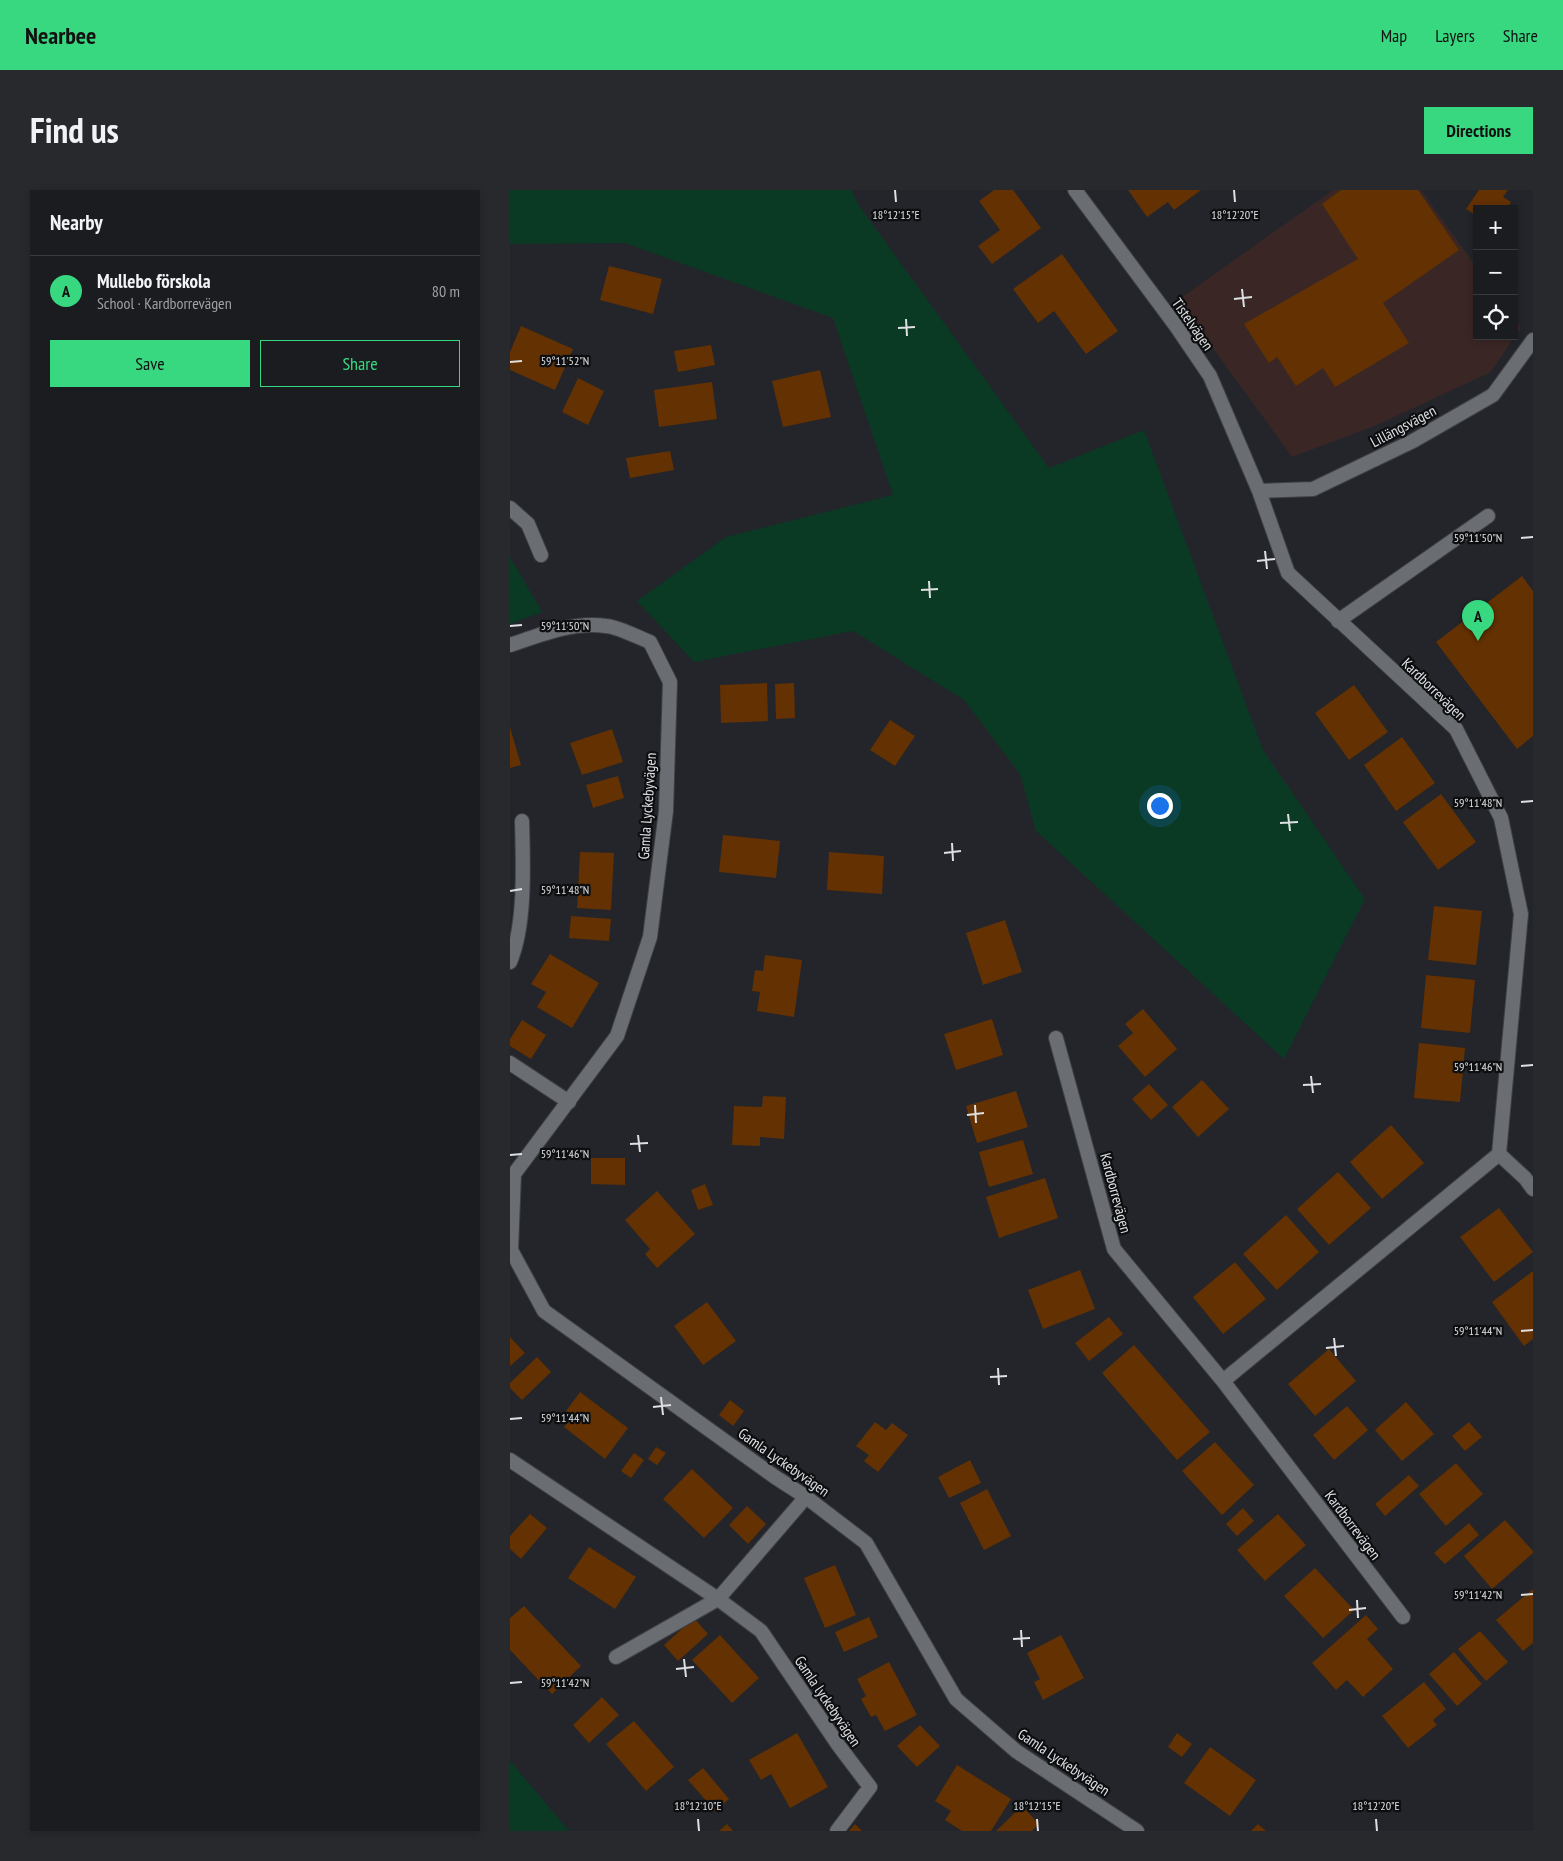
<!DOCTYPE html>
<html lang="en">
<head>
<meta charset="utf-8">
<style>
  :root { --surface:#1a1c20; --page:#27292d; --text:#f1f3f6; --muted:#9fa1a5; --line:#383a3e; --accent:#38d880 }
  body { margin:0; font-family:"PT Sans Narrow",sans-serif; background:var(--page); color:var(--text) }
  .controls { position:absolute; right:15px; top:15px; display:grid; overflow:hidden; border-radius:0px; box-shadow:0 2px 8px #0003 }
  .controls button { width:45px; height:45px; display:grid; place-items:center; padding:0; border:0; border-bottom:1px solid var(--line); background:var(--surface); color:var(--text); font:25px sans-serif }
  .you { position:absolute; left:649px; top:615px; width:18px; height:18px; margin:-12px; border:4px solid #fff; border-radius:50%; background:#1a73e8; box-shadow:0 0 0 8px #1a73e833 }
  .badge { display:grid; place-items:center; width:32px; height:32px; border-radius:50%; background:var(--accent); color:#111; font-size:16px; font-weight:700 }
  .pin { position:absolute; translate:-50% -41px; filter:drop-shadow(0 1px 2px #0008) }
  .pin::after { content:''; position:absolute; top:26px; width:18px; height:15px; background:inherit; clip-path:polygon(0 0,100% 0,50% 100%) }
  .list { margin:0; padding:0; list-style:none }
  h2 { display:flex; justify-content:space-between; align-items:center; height:65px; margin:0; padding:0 20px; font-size:21px }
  h2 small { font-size:16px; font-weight:400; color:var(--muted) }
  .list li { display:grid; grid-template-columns:32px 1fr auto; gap:15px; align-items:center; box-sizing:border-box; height:70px; padding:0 20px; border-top:1px solid var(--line) }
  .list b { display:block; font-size:19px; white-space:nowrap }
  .list p { margin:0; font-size:16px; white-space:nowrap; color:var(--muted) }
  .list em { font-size:16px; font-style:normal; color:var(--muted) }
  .actions { display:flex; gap:10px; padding:15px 20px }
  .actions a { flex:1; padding:11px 0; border:1px solid var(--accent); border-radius:0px; text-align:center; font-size:18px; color:var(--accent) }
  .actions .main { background:var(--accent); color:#111 }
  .icon { flex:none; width:28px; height:28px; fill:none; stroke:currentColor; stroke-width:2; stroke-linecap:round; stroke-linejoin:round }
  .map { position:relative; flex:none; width:1023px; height:1641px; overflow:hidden; border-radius:0px }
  header { display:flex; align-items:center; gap:30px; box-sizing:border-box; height:70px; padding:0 25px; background:var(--accent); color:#111 }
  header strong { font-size:24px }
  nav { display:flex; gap:28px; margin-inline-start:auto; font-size:18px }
  .intro { display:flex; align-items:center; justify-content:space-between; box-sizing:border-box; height:120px; padding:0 30px }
  h1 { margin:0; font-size:35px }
  .button { padding:12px 22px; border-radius:0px; background:var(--accent); color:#111; font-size:18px; font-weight:700 }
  main { display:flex; gap:30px; padding:0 30px }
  aside { flex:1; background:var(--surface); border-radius:0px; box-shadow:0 2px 8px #0003 }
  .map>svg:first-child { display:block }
  .industrial { fill:#3a2725 }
  .green { fill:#0a3a24 }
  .building { fill:#633102 }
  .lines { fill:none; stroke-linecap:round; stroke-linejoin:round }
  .service-casing { stroke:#3e4044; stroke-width:16 }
  .minor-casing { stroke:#3e4044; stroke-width:16 }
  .service { stroke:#6a6d72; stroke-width:14 }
  .minor { stroke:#6a6d72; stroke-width:14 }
  .ticks { fill:none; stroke:#dee0e3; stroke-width:2 }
  .labels { text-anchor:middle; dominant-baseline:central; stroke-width:4.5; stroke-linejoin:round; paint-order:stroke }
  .street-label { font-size:15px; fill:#dee0e3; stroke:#0d0e10 }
  .ticks-label { font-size:12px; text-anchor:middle; fill:#dee0e3; stroke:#0d0e10; stroke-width:4.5; stroke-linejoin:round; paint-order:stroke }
</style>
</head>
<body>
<header>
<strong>Nearbee</strong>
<nav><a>Map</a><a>Layers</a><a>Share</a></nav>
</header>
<div class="intro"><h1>Find us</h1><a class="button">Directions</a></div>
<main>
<aside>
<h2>Nearby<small></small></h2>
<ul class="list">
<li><span class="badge">A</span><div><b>Mullebo förskola</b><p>School · Kardborrevägen</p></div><em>80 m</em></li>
</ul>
<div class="actions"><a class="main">Save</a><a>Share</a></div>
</aside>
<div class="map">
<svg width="1023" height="1641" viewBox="0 0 1023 1641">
  <rect width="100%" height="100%" fill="#23252a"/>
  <path class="industrial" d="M823,0H911L967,78V146H1004V128L1011,137L981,182L867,235L782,267L668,110Z"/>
  <path class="green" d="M0,0H341L350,17L539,278L634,240L753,560L855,709L774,869L526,641L510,584L454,510L343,441L184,472L127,411L216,347L383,305L323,128L115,53L0,54Z
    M0,367L32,422L0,434Z
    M0,1571L59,1641H0Z"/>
  <path class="building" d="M484,0H503L531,38L482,74L468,56L490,40L469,11Z
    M618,0H691L664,20L658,12L637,27Z
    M831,0H908L949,60L873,113L899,153L825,197L813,178L786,196L767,167L759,173L734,134L848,69L812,14Z
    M969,0H998L993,7L1001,12L997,19H967V26L956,19Z
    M552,64L608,141L576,164L544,121L528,133L503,99Z
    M99,76L152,89L143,124L90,110Z
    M11,136L63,159L45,200L0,180V162Z
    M201,155L205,175L168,182L164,161Z
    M310,180L321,227L273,237L262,191Z
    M68,188L94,201L78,235L52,222Z
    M202,192L207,229L149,237L144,200Z
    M160,261L164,280L120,288L116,268Z
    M1012,386L1023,401V546L1007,559L926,452Z
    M257,493L258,531L211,533L210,495Z
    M284,493L285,528L266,529L265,494Z
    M844,495L878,542L839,570L805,523Z
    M380,530L405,546L385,576L360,560Z
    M0,537L11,575L0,578Z
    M102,539L113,572L72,585L60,553Z
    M892,547L925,593L886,621L854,575Z
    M108,586L114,608L83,618L76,595Z
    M931,604L966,652L928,680L893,632Z
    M213,645L270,651L266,688L209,682Z
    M70,662L104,663L101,720L67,718Z
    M319,662L374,666L372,704L317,700Z
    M924,716L972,721L966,775L918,770Z
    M61,726L101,729L99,751L59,748Z
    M495,730L512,782L473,795L456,743Z
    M40,764L89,793L62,838L27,817L36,802L21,794Z
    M255,765L292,770L284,827L247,821L250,802L242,801L245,780L253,781Z
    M916,785L965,790L960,843L911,838Z
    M633,819L667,859L635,887L608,856L623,843L615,834Z
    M482,829L493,865L446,880L434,844Z
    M12,830L36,845L21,869L0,856V849Z
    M909,853L955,858L950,912L904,908Z
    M692,890L719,919L688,947L662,917Z
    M639,894L658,915L641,930L622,909Z
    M506,901L518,937L467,953L456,916Z
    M253,906L276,907L274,949L250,947V956L222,955L224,916L252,917Z
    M881,935L914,973L872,1009L840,972Z
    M513,950L523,984L479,997L469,962Z
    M81,968H115V995L81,994Z
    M828,982L861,1018L819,1055L787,1019Z
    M535,988L548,1028L489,1048L476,1007Z
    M195,994L203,1015L188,1020L181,1000Z
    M147,1001L185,1044L147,1078L135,1064L140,1059L115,1030Z
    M989,1018L1023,1062L984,1092L950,1047Z
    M776,1025L809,1062L767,1100L733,1064Z
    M725,1072L756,1109L713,1144L683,1107Z
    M570,1080L585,1119L533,1139L518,1100Z
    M1023,1081V1149L1014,1156L982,1112Z
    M197,1112L226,1151L193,1175L164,1136Z
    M599,1127L613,1144L579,1171L565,1153Z
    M0,1147L15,1163L0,1176Z
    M624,1155L700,1242L667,1270L592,1183Z
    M819,1159L846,1191L805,1226L778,1194Z
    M27,1167L41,1182L12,1210L0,1198V1193Z
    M70,1202L118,1238L95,1269L54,1237L63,1225L56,1221Z
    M220,1210L234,1221L223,1236L209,1225Z
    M896,1212L924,1244L892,1271L865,1240Z
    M837,1216L858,1240L824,1270L803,1245Z
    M365,1232L376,1240L382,1233L398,1245L368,1282L354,1271L359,1265L346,1256Z
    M959,1232L972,1247L955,1261L942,1246Z
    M705,1252L744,1295L712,1325L672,1281Z
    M146,1257L156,1263L147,1275L138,1269Z
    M124,1263L134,1270L121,1288L111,1281Z
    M460,1270L471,1293L439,1308L428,1287Z
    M946,1273L973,1304L936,1336L909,1304Z
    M182,1279L223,1318L194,1348L153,1309Z
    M899,1285L909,1296L875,1326L865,1314Z
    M477,1299L501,1346L474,1360L450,1313Z
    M237,1316L256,1334L238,1354L219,1335Z
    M733,1318L744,1331L727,1346L716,1334Z
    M20,1324L37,1338L11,1369L0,1359V1346Z
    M768,1324L796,1355L755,1391L727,1360Z
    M995,1330L1023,1361V1363L982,1399L954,1366Z
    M959,1333L969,1345L935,1374L924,1363Z
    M79,1357L126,1387L105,1419L58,1388Z
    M325,1375L346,1425L315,1438L294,1388Z
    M805,1378L844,1420L813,1448L774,1406Z
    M1023,1399V1453L1013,1461L986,1430Z
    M14,1416L71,1476L42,1504L0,1460V1428Z
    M856,1425L868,1439L857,1449L883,1479L853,1507L837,1490L826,1500L802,1473Z
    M359,1427L368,1447L334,1462L325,1442Z
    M184,1428L198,1444L168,1471L154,1455Z
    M970,1441L998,1472L976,1491L948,1459Z
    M210,1445L249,1488L222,1513L182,1470Z
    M551,1445L574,1488L533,1510L524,1492L530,1489L517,1463Z
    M944,1462L972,1494L947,1516L919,1484Z
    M379,1472L407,1525L375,1541L366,1525L361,1527L351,1509L356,1506L347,1489Z
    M914,1492L936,1519L923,1530L927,1535L898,1558L872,1526Z
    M92,1507L109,1525L79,1553L63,1535Z
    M124,1531L164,1577L136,1601L96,1554Z
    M410,1535L430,1556L407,1577L387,1556Z
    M287,1543L318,1597L280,1618L261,1584L251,1590L239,1570Z
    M667,1543L682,1554L672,1567L658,1557Z
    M700,1557L746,1590L720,1626L674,1593Z
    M447,1575L501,1609L481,1641H452L435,1630L441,1621L425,1611Z
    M193,1578L219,1609L205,1621L178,1590Z
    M512,1616L529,1634L522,1641H486Z
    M217,1634L223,1641H209Z
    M345,1634L352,1641H339Z
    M748,1634L756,1641H741Z"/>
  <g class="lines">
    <g class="service-casing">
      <path id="service" d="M0,772C16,734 13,673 12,631
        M0,873L59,912"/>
    </g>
    <g class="minor-casing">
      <path id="minor" d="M749,301L803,299L903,251L983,205L1023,150
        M0,318L18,334L31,365
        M828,431L978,326
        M0,455C30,445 64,431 96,436C109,437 127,447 140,452L160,492L156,621L140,747L107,846L4,984L1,1060L34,1121L265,1287L296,1307L356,1353L446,1509L506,1561L627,1641
        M546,848L604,1059L713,1191L989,964L1011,724L991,628L946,539L778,383L749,301L700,186L666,136L565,0
        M989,964L1015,988L1023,999
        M713,1191L893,1427
        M0,1270L208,1409L251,1441L329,1556L360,1597L327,1641
        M106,1467L208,1409L296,1307"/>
    </g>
    <use href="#service" class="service"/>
    <use href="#minor" class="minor"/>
  </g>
  <path class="ticks" d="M385,0L386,12M724,0L725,12M732,99L734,117M724,109L742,107M396,129L397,146M388,138L405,137M0,172L12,171M1011,348L1023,347M755,361L757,379M747,371L765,369M419,391L420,408M411,400L428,399M0,436L12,435M1011,612L1023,611M778,624L780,641M770,633L788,632M442,653L443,671M434,663L451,661M0,701L12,699M1011,876L1023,875M801,886L803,903M793,895L811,894M465,915L466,933M457,925L474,923M128,945L130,962M120,954L138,953M0,965L12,964M1011,1141L1023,1140M824,1148L826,1166M816,1158L834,1156M488,1178L489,1195M480,1187L497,1186M151,1207L153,1225M143,1217L161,1215M0,1229L12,1228M1011,1405L1023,1404M847,1410L848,1428M839,1420L856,1418M511,1440L512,1457M503,1449L520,1448M174,1469L176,1487M166,1479L184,1477M0,1493L12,1492M188,1629L189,1641M527,1629L528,1641M866,1629L867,1641"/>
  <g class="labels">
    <g class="street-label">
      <text transform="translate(683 134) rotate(55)">Tistelvägen</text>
      <text transform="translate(893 236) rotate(-28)">Lillängsvägen</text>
      <text transform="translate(924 499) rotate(44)">Kardborrevägen</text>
      <text transform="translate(137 616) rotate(-86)">Gamla Lyckebyvägen</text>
      <text transform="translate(606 1003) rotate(75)">Kardborrevägen</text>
      <text transform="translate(274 1272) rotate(35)">Gamla Lyckebyvägen</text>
      <text transform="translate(843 1335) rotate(53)">Kardborrevägen</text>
      <text transform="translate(318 1511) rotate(56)">Gamla lyckebyvägen</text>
      <text transform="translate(554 1572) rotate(34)">Gamla Lyckebyvägen</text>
    </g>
  </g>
  <g class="ticks-label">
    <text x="386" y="29">18°12'15"E</text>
    <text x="725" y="29">18°12'20"E</text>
    <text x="55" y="175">59°11'52"N</text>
    <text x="968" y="352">59°11'50"N</text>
    <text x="55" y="440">59°11'50"N</text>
    <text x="968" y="617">59°11'48"N</text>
    <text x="55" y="704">59°11'48"N</text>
    <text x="968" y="881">59°11'46"N</text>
    <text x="55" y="968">59°11'46"N</text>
    <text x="968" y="1145">59°11'44"N</text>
    <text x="55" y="1232">59°11'44"N</text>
    <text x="968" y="1409">59°11'42"N</text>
    <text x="55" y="1497">59°11'42"N</text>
    <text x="188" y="1620">18°12'10"E</text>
    <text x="527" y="1620">18°12'15"E</text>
    <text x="866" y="1620">18°12'20"E</text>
  </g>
</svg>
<div class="controls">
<button>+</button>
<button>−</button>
<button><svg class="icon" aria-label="locate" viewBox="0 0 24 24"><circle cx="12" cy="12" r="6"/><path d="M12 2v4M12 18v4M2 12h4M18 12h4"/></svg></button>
</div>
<div class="you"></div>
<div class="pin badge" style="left:968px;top:451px">A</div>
</div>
</main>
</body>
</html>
